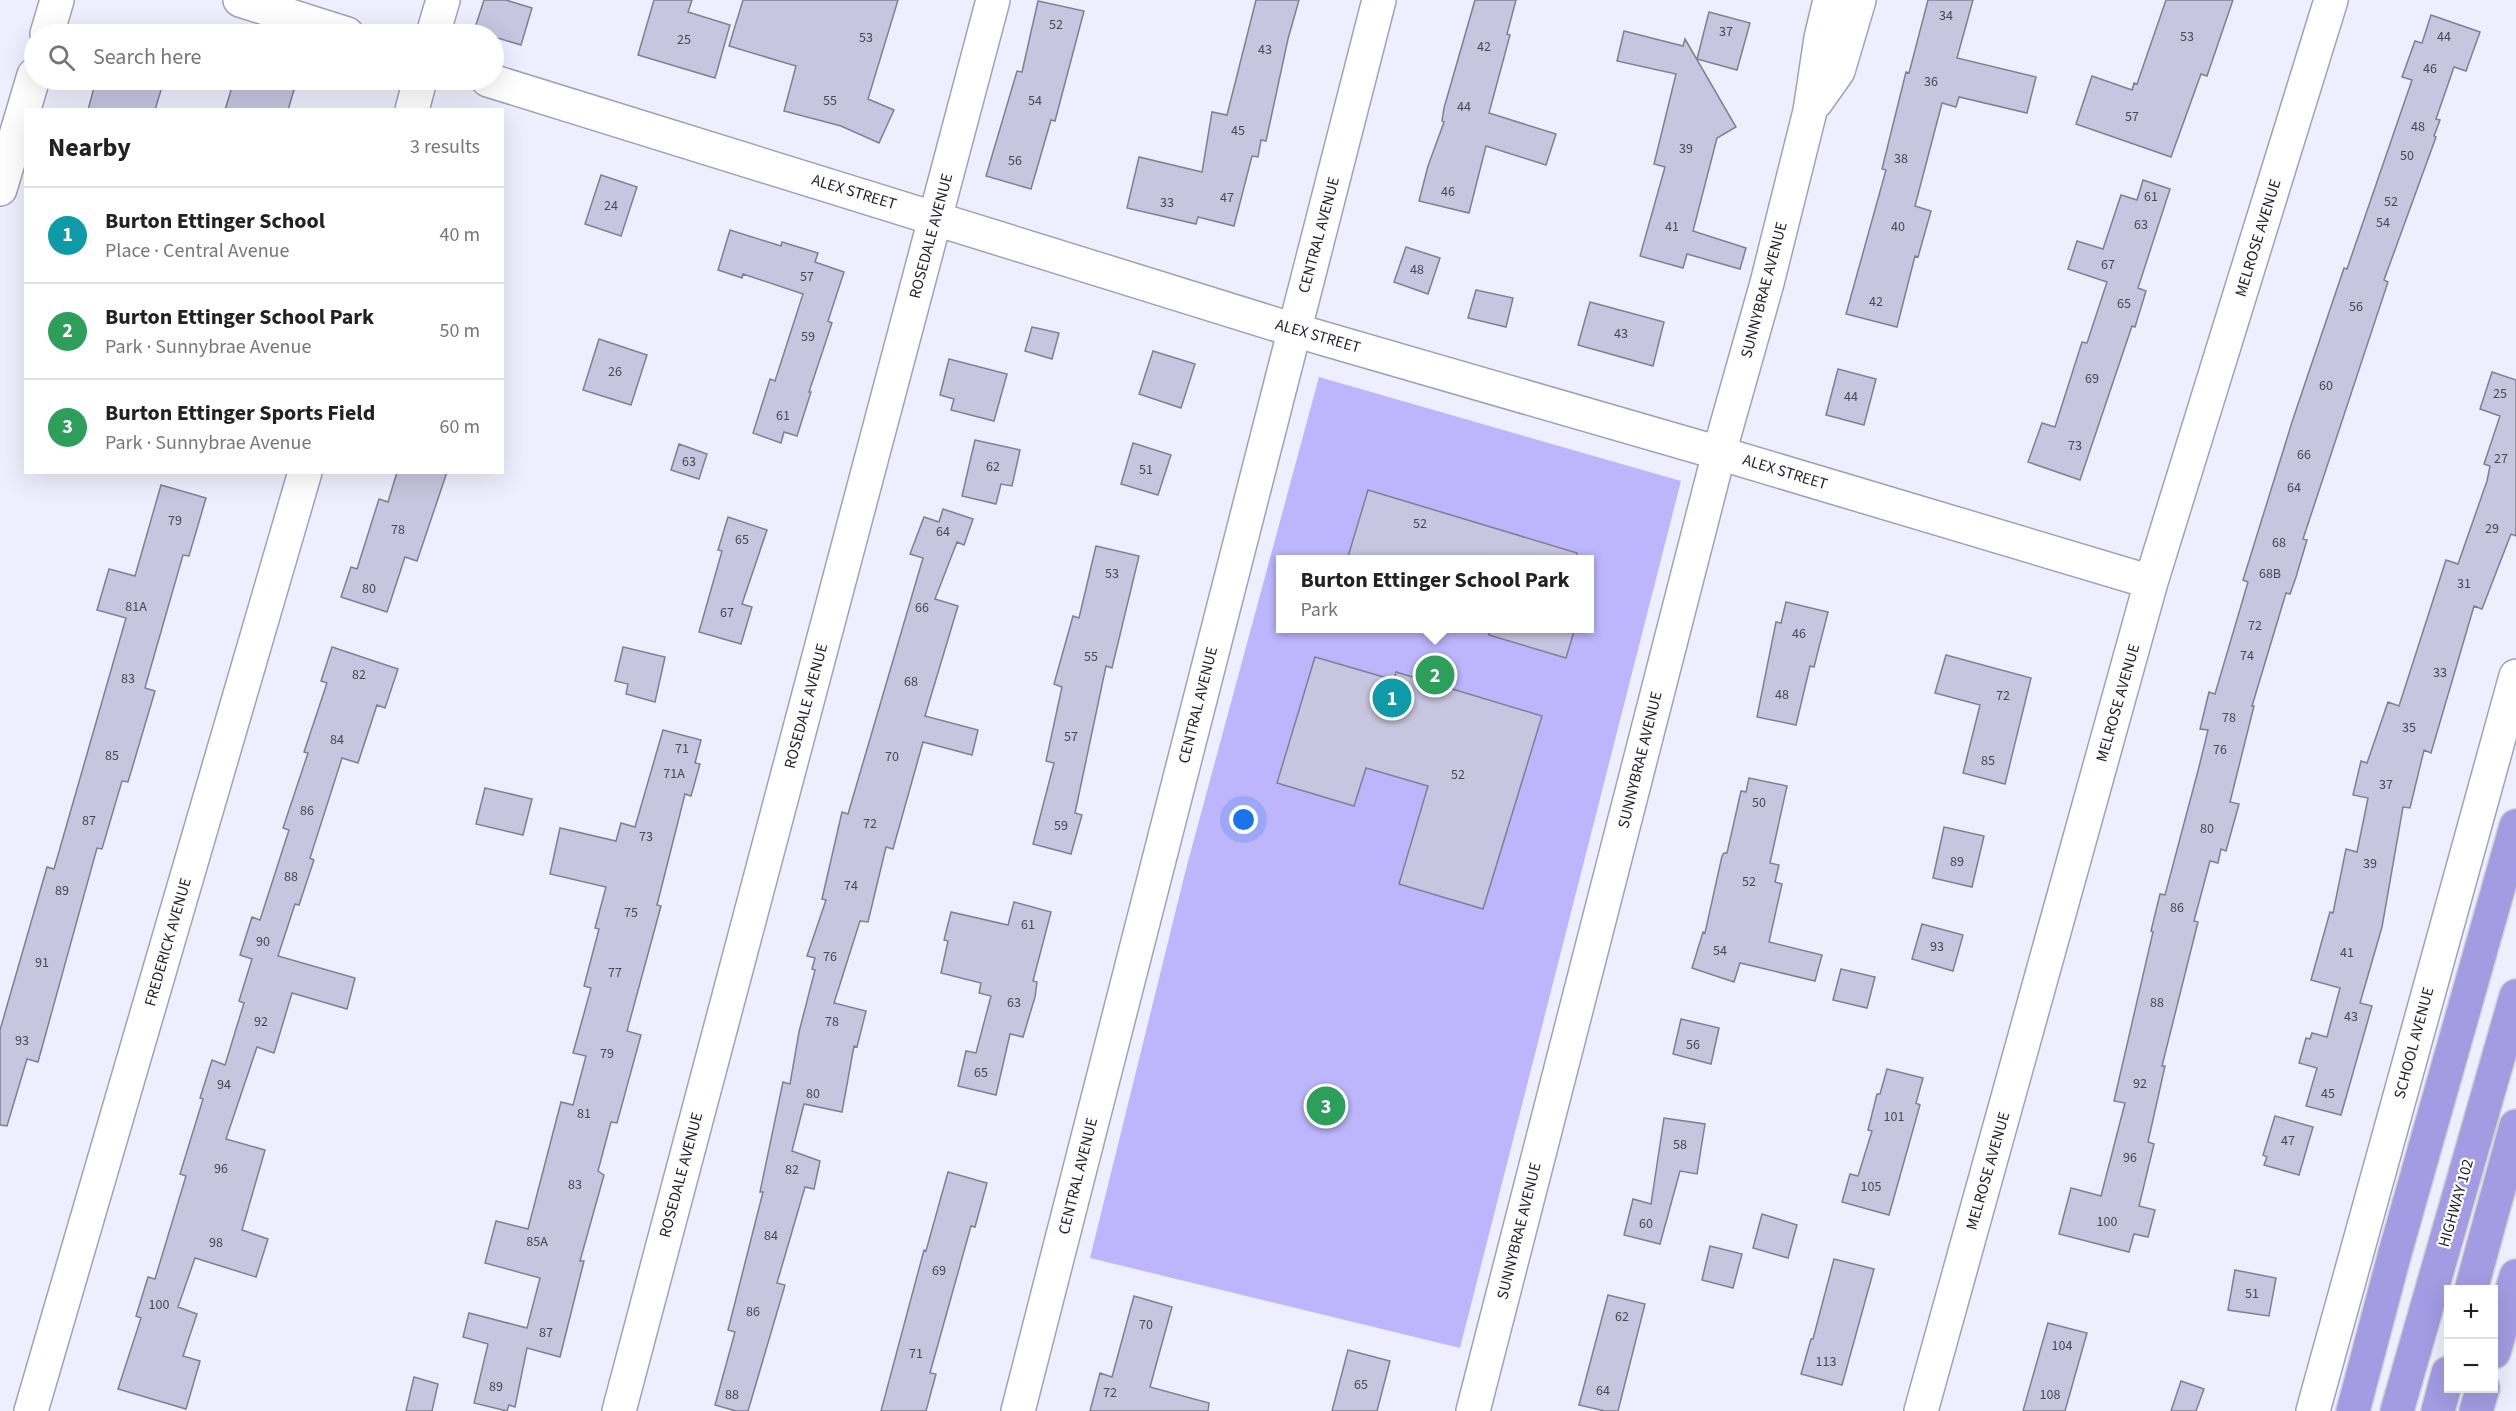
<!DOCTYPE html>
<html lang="en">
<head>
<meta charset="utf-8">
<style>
  :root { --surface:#fff; --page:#f6f6f6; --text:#222; --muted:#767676; --line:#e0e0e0; --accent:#696701 }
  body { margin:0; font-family:"Source Sans 3",sans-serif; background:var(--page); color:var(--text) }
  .controls { position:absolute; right:18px; bottom:18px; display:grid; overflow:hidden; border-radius:0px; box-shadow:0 6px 24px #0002 }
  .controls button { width:54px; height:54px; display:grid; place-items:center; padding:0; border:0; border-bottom:2px solid var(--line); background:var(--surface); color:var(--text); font:30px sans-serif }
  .you { position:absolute; left:1244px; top:820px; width:21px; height:21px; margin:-15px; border:4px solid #fff; border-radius:50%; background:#1a73e8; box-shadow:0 0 0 9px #1a73e833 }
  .badge { display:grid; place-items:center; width:39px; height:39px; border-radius:50%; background:var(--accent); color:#fff; font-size:20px; font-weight:700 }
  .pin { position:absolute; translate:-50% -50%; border:3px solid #fff; box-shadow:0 2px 6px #0006 }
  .popup { position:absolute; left:1276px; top:555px; width:318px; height:78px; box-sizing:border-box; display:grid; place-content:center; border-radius:0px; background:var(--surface); filter:drop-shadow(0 2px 4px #0005); font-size:20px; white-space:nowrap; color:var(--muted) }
  .popup b { font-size:22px; color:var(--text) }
  .popup::after { content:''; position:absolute; left:50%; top:100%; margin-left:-12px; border:12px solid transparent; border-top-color:var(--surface) }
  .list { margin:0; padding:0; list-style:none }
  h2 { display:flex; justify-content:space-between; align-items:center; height:78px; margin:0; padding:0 24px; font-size:26px }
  h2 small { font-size:20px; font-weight:400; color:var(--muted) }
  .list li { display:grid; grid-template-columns:39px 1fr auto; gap:18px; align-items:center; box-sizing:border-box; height:96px; padding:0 24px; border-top:2px solid var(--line) }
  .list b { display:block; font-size:22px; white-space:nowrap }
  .list p { margin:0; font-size:20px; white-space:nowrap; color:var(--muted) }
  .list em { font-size:20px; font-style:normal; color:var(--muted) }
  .icon { flex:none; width:33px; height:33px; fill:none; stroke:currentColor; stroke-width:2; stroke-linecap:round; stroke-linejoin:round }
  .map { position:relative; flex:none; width:2516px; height:1411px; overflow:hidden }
  .search { position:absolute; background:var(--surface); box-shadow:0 6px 24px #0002; left:24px; top:24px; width:480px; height:66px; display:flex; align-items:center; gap:15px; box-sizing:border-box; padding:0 21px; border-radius:33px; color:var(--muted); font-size:22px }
  .panel { position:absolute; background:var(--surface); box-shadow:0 6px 24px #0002; left:24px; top:108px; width:480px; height:366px; border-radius:0px }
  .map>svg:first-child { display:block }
  .park { fill:#bdb6fc; fill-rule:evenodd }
  .building { fill:#c7c5df; stroke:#807f96; stroke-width:1.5 }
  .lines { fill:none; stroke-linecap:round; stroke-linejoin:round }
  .minor-casing { stroke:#a2a0b9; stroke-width:36 }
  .highway-casing { stroke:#d2d2d4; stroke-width:36 }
  .minor { stroke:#fff; stroke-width:33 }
  .highway { stroke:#a49ce2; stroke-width:33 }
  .labels { text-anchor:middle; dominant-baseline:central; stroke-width:4.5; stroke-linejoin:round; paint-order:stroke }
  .number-label { font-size:14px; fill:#494855 }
  .street-label { font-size:16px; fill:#1f1e27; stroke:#fdfdfd }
</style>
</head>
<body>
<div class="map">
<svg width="2516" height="1411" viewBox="0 0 2516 1411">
  <rect width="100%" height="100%" fill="#efeefe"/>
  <path class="park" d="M1319,377L1681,481L1460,1348L1090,1258L1186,869ZM1280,560H1589V628H1280Z"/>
  <path class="building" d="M484,0H506L532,8L521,45L494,37V34L474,31Z
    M654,0H692L688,12L730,25L715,78L638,55Z
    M743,0H898L868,99L894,110L879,143L841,126L784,111L796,66L729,46Z
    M1256,0H1299L1288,39L1266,141L1261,140L1258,157L1252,156L1234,226L1198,217L1196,224L1127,208L1139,157L1202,172L1212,112L1227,115Z
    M1475,0H1516L1507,34L1510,35L1489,113L1556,134L1546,165L1486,146L1469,213L1419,201L1428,166L1444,122L1442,121L1444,108Z
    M1928,0H1973L1957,58L2036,77L2027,113L1959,97L1956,107L1942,103L1915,206L1931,211L1918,257L1915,256L1897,327L1846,314L1886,170L1882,169L1906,72L1909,73Z
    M2166,0H2233L2207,76L2201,74L2171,157L2076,124L2092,76L2132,90L2134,83L2137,84Z
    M1038,1L1084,11L1055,121L1051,120L1031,189L986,176L1017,71L1022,72Z
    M1709,12L1750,23L1737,70L1697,59Z
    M2431,15L2480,32L2466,71L2454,67L2436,119L2440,120L2434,136L2436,137L2384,280L2388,282L2303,539L2307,540L2296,577L2290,594L2286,593L2252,706H2254L2230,802L2239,804L2226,851L2221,849L2218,863L2210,861L2194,921L2198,922L2162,1066H2165L2148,1142L2154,1144L2139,1206L2155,1210L2148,1237L2134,1234L2129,1252L2059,1234L2071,1188L2101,1196L2125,1103L2114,1101L2153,932L2151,931L2160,894L2165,895L2199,767L2208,730L2200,729L2209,692L2215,694L2248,582L2243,580L2293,419L2344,268L2347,269L2412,80L2402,77L2415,41L2422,43Z
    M1624,31L1683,46L1685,39L1736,127L1717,138L1693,231L1746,248L1740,269L1687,254L1683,268L1640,256L1665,167L1654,164L1676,74L1617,61Z
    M96,80H164L155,110H88Z
    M234,80H297L288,110H225Z
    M601,175L637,187L621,236L585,224Z
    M2143,180L2170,189L2138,288L2146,291L2135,327L2132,326L2080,480L2028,462L2042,423L2055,427L2082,342L2087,343L2107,282L2068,269L2077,241L2103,249L2121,195L2137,200Z
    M730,230L781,246L782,242L818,253L815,262L844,272L828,321L832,323L809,392H811L797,436L784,432L781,443L753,433L770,379L775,381L803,294L743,274L742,278L718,270Z
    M1406,247L1440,258L1428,294L1394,282Z
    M1476,290L1513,298L1506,327L1468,318Z
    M1590,302L1664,322L1653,366L1578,345Z
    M1032,327L1059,333L1052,359L1025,351Z
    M599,339L647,355L631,405L583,390Z
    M1153,351L1195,364L1181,408L1139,394Z
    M949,359L1007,374L994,421L951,410L954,399L940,395Z
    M1838,369L1876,379L1864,425L1826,415Z
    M2492,372L2516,380V536L2511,534L2482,609L2474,606L2431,753L2424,750L2410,808L2403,807L2382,927L2360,1003L2372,1006L2341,1115L2306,1106L2317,1068L2299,1063L2306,1038L2310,1039L2312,1033L2327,1037L2340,988L2311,980L2330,912L2333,913L2346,849L2357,852L2368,798L2353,795L2361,761L2367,763L2388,702L2399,706L2446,560L2458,564L2487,481L2490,466L2484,464L2500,416L2480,409Z
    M975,440L1020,450L1012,486L1001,484L996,504L962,496Z
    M1133,443L1171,455L1158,495L1121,484Z
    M679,444L707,454L699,479L671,470Z
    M397,472H447L417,561L405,557L387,612L341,597L351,567L357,569L379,499L388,502Z
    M161,485L206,498L189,556L183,555L150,670L145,688L155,691L128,782L122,781L102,849L97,848L38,1062L27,1059L7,1126L0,1125V1030L47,867L54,869L126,618L97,610L109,569L135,576Z
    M1368,490L1577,553L1576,560H1347Z
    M943,509L973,519L964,545L957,542L935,599L958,606L925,716L978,730L972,755L923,742L893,849L886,847L868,922L860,921L834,1003L866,1011L857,1047L854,1046L842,1112L804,1104L792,1151L820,1161L814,1189L805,1187L777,1283L785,1285L748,1411H736L715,1405L735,1332L728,1330L763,1192H760L783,1082L790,1084L799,1032L815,970L812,969L815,958L807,956L826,900L822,899L842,812L848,814L923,558L910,554L924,517L939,522Z
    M728,517L767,530L742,604L752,607L741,644L699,632L722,551L718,550Z
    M1096,546L1139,556L1112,668L1106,666L1075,813L1082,815L1071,854L1033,844L1054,763L1046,761L1062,687L1054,684L1073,616L1079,618Z
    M1786,602L1828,612L1814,667L1810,666L1796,725L1757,717L1776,622L1781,623Z
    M1490,628H1575L1566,658L1489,635Z
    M332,647L398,669L385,708L377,705L358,763L342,758L310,858L314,860L299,905L295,904L278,956L355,978L347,1009L292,993L274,1053L257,1047L226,1139L265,1150L242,1230L268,1239L256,1277L195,1258L178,1307L197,1314L183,1356L200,1361L186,1409L118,1389L141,1318L136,1316L148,1277L155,1279L186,1176L180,1174L203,1099L200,1098L212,1060L225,1065L244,1003L239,1001L252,959L240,955L252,917L260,920L289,830L283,828L308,753L304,752L327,683L321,681Z
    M623,647L665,657L655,702L626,694L628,684L615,681Z
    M1946,655L2031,678L2005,784L1963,773L1980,705L1935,693Z
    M1315,657L1394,680L1396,672L1542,716L1483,909L1399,884L1428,786L1366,768L1354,806L1277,783Z
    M663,730L701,740L695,763L700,764L691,796L685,794L657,905L661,906L627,1031L641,1035L617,1123L611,1122L598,1171L604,1175L580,1261H584L560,1357L527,1348L515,1407L509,1405L507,1411L474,1403L488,1344L463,1337L469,1313L527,1328L540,1278L485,1263L496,1221L528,1229L561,1102L573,1105L586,1056L573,1053L591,988L584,986L599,929L595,928L606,887L550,874L560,828L616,841L621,823L635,827Z
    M1749,778L1787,786L1770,863L1779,865L1775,882L1782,884L1769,942L1822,955L1815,981L1740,963L1734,982L1692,968L1703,932L1705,933L1722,856L1724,853H1727L1741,791L1746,792Z
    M485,788L532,799L523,835L476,824Z
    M1944,827L1984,836L1972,887L1933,878Z
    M1014,902L1051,912L1033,981L1037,982L1035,997L1023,1037L1010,1034L996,1095L958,1086L966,1051L976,1053L991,996L979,993L981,983L941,973L948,941L944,940L951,912L1008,925Z
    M1922,924L1963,935L1953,971L1912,959Z
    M1841,969L1875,977L1867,1008L1833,1000Z
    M1681,1019L1719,1028L1711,1064L1673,1054Z
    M1887,1069L1923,1078L1916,1103L1920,1105L1889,1215L1842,1202L1850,1174L1858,1176L1872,1131L1868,1130L1877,1094H1880Z
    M2275,1116L2313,1127L2299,1175L2264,1165L2267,1157L2263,1155Z
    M1664,1118L1705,1124L1697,1174L1680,1171L1660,1244L1624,1235L1633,1199L1651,1204Z
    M948,1172L987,1183L975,1227L971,1226L930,1373L936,1374L926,1411H881L924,1250L926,1251Z
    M1762,1214L1797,1225L1788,1258L1753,1248Z
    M1710,1246L1742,1254L1733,1288L1702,1280Z
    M1834,1259L1874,1269L1842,1385L1801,1374L1811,1339H1813Z
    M2235,1270L2276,1278L2269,1316L2228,1310Z
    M1608,1295L1645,1304L1618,1411H1605L1579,1405Z
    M1134,1296L1172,1307L1150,1387L1209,1403L1208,1411H1090L1100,1373L1112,1377Z
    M2048,1323L2087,1333L2065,1411H2023Z
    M1348,1350L1390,1361L1377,1411H1332Z
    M414,1377L438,1384L432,1411H406Z
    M2181,1381L2204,1389L2196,1411H2171Z"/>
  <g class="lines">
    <g class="minor-casing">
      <path id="minor" d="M240,0L347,34
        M47,34L57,0
        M433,34L443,0
        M488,80L1294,330L1719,453L2151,582
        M1816,102L1838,71L1859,0
        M412,110L420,80
        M0,189L34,75
        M31,1411L305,472
        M619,1411L993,0
        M1018,1411L1379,0
        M1473,1411L1719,453L1767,283L1810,111L1821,38L1830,0
        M1921,1411L2151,582L2331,0
        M2313,1411L2516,676"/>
    </g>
    <g class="highway-casing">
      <path id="highway" d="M2471,1290L2516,1126
        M2494,1352L2516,1276
        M2353,1411L2395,1253L2516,826
        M2397,1411L2516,996
        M2438,1411L2448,1373
        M2476,1411L2483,1388"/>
    </g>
    <use href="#minor" class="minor"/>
    <use href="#highway" class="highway"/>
  </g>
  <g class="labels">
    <g class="number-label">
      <text x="1946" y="16">34</text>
      <text x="1056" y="25">52</text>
      <text x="1726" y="32">37</text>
      <text x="2187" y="37">53</text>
      <text x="2444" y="37">44</text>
      <text x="866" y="38">53</text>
      <text x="684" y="40">25</text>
      <text x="1484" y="47">42</text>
      <text x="1265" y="50">43</text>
      <text x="2430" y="69">46</text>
      <text x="1931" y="82">36</text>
      <text x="830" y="101">55</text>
      <text x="1035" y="101">54</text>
      <text x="1464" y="107">44</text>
      <text x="2132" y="117">57</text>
      <text x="2418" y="127">48</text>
      <text x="1238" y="131">45</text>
      <text x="1686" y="149">39</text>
      <text x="2407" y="156">50</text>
      <text x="1901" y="159">38</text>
      <text x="1015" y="161">56</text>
      <text x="1448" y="192">46</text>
      <text x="2151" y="197">61</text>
      <text x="1227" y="198">47</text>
      <text x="2391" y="202">52</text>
      <text x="1167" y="203">33</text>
      <text x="611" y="206">24</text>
      <text x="2383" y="223">54</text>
      <text x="2141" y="225">63</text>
      <text x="1672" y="227">41</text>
      <text x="1898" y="227">40</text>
      <text x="2108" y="265">67</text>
      <text x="1417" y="270">48</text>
      <text x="807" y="277">57</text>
      <text x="1876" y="302">42</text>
      <text x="2124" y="304">65</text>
      <text x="2356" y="307">56</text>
      <text x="1621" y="334">43</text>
      <text x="808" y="337">59</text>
      <text x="615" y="372">26</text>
      <text x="2092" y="379">69</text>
      <text x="2326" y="386">60</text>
      <text x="2500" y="394">25</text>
      <text x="1851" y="397">44</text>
      <text x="783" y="416">61</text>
      <text x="2075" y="446">73</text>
      <text x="2304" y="455">66</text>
      <text x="2501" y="459">27</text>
      <text x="689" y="462">63</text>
      <text x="993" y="467">62</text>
      <text x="1146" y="470">51</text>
      <text x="2294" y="488">64</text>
      <text x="175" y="521">79</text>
      <text x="1420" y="524">52</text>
      <text x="2492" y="529">29</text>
      <text x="398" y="530">78</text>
      <text x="943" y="532">64</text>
      <text x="742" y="540">65</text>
      <text x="2279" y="543">68</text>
      <text x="1112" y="574">53</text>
      <text x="2270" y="574">68B</text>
      <text x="2464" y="584">31</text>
      <text x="369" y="589">80</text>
      <text x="136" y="607">81A</text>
      <text x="922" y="608">66</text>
      <text x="727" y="613">67</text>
      <text x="2255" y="626">72</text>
      <text x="1799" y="634">46</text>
      <text x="2247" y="656">74</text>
      <text x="1091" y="657">55</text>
      <text x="2440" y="673">33</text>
      <text x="359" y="675">82</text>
      <text x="128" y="679">83</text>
      <text x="911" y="682">68</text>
      <text x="1782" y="695">48</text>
      <text x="2003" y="696">72</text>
      <text x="2229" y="718">78</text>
      <text x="2409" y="728">35</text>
      <text x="1071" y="737">57</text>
      <text x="337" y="740">84</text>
      <text x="682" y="749">71</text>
      <text x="2220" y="750">76</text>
      <text x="112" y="756">85</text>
      <text x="892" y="757">70</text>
      <text x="1988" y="761">85</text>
      <text x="674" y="774">71A</text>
      <text x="1458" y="775">52</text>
      <text x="2386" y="785">37</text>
      <text x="1759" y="803">50</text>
      <text x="307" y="811">86</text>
      <text x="89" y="821">87</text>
      <text x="870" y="824">72</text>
      <text x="1061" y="826">59</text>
      <text x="2207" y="829">80</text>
      <text x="646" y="837">73</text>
      <text x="1957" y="862">89</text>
      <text x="2370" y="864">39</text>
      <text x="291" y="877">88</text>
      <text x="1749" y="882">52</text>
      <text x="851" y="886">74</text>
      <text x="62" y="891">89</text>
      <text x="2177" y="908">86</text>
      <text x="631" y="913">75</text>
      <text x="1028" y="925">61</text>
      <text x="263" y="942">90</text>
      <text x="1937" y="947">93</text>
      <text x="1720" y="951">54</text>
      <text x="2347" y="953">41</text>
      <text x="830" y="957">76</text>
      <text x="42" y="963">91</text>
      <text x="615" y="973">77</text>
      <text x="1014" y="1003">63</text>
      <text x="2157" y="1003">88</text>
      <text x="2351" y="1017">43</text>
      <text x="261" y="1022">92</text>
      <text x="832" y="1022">78</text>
      <text x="22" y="1041">93</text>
      <text x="1693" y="1045">56</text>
      <text x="607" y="1054">79</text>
      <text x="981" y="1073">65</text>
      <text x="2140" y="1084">92</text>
      <text x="224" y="1085">94</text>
      <text x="813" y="1094">80</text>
      <text x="2328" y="1094">45</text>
      <text x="584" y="1114">81</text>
      <text x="1894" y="1117">101</text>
      <text x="2288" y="1141">47</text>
      <text x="1680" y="1145">58</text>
      <text x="2130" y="1158">96</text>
      <text x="221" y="1169">96</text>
      <text x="792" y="1170">82</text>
      <text x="575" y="1185">83</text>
      <text x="1871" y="1187">105</text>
      <text x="2107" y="1222">100</text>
      <text x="1646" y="1224">60</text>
      <text x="771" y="1236">84</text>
      <text x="537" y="1242">85A</text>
      <text x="216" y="1243">98</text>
      <text x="939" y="1271">69</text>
      <text x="2252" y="1294">51</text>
      <text x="159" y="1305">100</text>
      <text x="753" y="1312">86</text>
      <text x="1622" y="1317">62</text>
      <text x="1146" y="1325">70</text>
      <text x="546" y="1333">87</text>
      <text x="2062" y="1346">104</text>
      <text x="916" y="1354">71</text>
      <text x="1826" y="1362">113</text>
      <text x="1361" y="1385">65</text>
      <text x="496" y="1387">89</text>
      <text x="1603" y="1391">64</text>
      <text x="1110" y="1393">72</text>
      <text x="732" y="1395">88</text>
      <text x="2050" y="1395">108</text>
    </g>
    <g class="street-label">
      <text transform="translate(854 192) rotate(17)">ALEX STREET</text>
      <text transform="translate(1319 235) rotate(-75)">CENTRAL AVENUE</text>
      <text transform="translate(931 236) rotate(-75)">ROSEDALE AVENUE</text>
      <text transform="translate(2258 238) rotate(-73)">MELROSE AVENUE</text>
      <text transform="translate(1764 290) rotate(-75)">SUNNYBRAE AVENUE</text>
      <text transform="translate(1318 336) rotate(16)">ALEX STREET</text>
      <text transform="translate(1785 472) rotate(17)">ALEX STREET</text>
      <text transform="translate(2118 703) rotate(-74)">MELROSE AVENUE</text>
      <text transform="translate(1198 705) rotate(-76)">CENTRAL AVENUE</text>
      <text transform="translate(806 706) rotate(-75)">ROSEDALE AVENUE</text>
      <text transform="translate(1640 760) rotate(-76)">SUNNYBRAE AVENUE</text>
      <text transform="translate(168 942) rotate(-74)">FREDERICK AVENUE</text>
      <text transform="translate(2414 1043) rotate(-75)">SCHOOL AVENUE</text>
      <text transform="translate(1988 1171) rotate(-74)">MELROSE AVENUE</text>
      <text transform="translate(681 1175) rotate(-75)">ROSEDALE AVENUE</text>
      <text transform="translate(1078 1176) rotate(-76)">CENTRAL AVENUE</text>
      <text transform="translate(2456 1203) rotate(-74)">HIGHWAY 102</text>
      <text transform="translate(1519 1231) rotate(-76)">SUNNYBRAE AVENUE</text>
    </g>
  </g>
</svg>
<div class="controls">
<button>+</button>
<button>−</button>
</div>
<div class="you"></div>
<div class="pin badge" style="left:1392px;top:698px;background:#0f9aa8">1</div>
<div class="pin badge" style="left:1435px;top:675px;background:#2e9e5b">2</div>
<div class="popup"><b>Burton Ettinger School Park</b>Park</div>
<div class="pin badge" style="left:1326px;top:1106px;background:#2e9e5b">3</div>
<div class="search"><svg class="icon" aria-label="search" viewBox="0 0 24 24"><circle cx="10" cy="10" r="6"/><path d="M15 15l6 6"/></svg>Search here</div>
<section class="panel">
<h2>Nearby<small>3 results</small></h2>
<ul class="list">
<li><span class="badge" style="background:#0f9aa8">1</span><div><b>Burton Ettinger School</b><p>Place · Central Avenue</p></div><em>40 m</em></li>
<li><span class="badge" style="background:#2e9e5b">2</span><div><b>Burton Ettinger School Park</b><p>Park · Sunnybrae Avenue</p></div><em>50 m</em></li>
<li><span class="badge" style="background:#2e9e5b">3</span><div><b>Burton Ettinger Sports Field</b><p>Park · Sunnybrae Avenue</p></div><em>60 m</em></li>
</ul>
</section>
</div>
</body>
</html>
